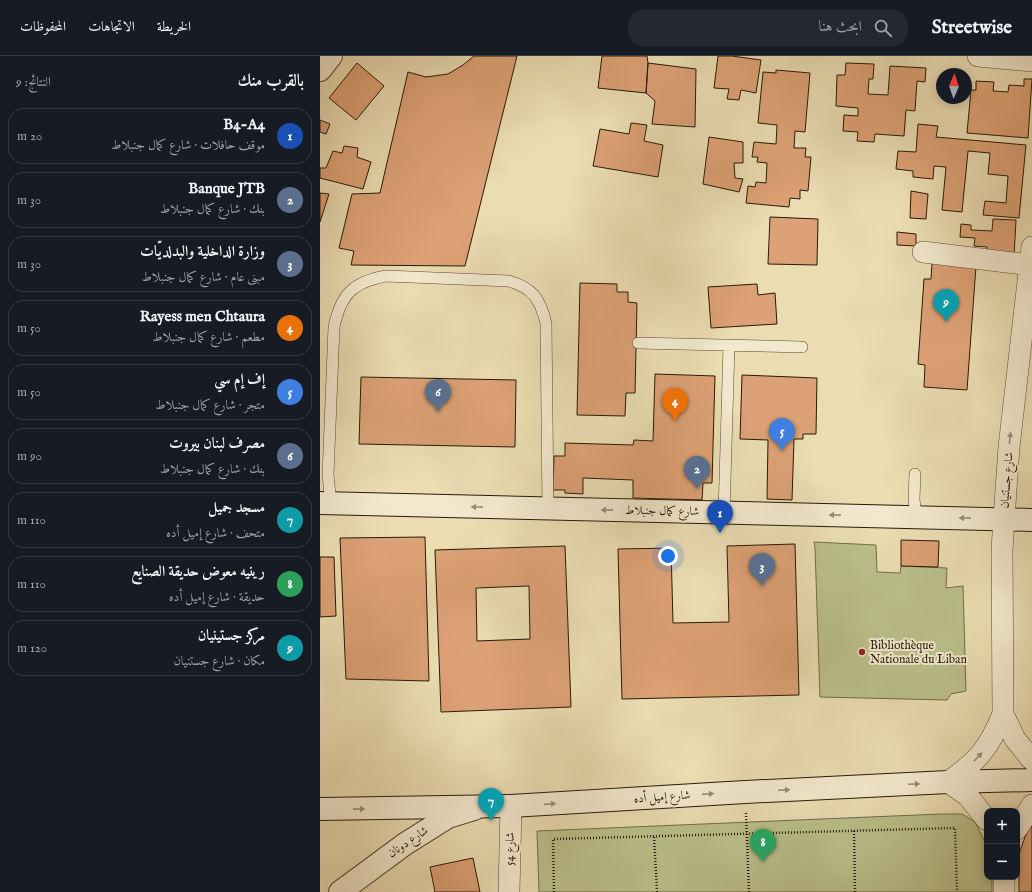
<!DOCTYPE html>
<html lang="ar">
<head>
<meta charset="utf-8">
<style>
  :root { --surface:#171b24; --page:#242831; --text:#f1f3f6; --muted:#9ea1a6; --line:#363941; --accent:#c59692 }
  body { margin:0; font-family:"IM FELL English",Amiri,serif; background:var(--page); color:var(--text); direction:rtl }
  .controls { position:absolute; right:12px; bottom:12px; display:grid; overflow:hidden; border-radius:8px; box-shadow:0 2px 10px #0003 }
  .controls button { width:36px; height:36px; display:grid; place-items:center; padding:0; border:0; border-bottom:1px solid var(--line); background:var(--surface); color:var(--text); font:20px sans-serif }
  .compass { position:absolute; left:616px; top:12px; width:36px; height:36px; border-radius:50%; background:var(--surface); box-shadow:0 2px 10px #0003; rotate:2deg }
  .you { position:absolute; left:348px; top:500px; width:14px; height:14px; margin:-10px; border:3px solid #fff; border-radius:50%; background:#1a73e8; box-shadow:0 0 0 6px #1a73e833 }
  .badge { display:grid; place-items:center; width:26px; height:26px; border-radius:50%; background:var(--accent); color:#fff; font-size:13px; font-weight:700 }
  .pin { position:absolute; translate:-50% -33px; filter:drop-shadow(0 1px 2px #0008) }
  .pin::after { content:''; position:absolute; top:21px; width:14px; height:12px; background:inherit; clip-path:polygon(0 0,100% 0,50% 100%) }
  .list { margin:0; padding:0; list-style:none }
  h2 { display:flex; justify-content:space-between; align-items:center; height:52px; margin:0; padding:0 16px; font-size:17px }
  h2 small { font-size:13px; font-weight:400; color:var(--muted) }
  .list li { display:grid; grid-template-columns:26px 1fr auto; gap:12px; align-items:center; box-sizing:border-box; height:56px; margin:0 8px 8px; padding:0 8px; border:1px solid var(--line); border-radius:16px }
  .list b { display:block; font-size:15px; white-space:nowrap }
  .list p { margin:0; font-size:13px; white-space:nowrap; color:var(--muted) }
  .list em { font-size:13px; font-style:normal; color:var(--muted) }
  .icon { flex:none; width:22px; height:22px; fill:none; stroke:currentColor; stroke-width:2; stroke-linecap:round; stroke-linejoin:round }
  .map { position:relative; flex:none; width:712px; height:836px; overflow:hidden; direction:ltr }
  header { display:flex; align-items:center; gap:24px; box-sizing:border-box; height:56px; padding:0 20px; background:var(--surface); border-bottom:1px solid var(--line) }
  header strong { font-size:19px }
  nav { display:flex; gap:22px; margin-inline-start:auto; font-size:14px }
  .search { width:280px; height:36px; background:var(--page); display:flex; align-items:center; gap:10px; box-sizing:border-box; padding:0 14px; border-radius:16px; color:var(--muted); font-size:15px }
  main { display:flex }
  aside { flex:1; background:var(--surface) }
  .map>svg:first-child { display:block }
  .green { fill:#babf8a; stroke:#706c4a }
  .building { fill:#dca174; stroke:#271a09; fill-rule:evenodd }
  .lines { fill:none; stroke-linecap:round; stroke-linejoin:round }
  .service-casing { stroke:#584a33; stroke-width:12 }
  .minor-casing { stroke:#584a33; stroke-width:22 }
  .tertiary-casing { stroke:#584a33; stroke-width:24 }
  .secondary-casing { stroke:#271a09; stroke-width:24 }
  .path { stroke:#271a09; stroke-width:2.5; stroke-dasharray:1 2; stroke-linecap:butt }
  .service { stroke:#f2e8cd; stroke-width:11 }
  .minor { stroke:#f2e8cd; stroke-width:21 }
  .tertiary { stroke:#f2e8cd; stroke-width:22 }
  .secondary { stroke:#f2e8cd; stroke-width:22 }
  .oneway { fill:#978b75 }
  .poi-dot { fill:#8f2418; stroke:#f2e8cd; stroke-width:1.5 }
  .labels { text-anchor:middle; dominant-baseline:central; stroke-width:4; stroke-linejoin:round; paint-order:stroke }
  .street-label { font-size:12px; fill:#271a09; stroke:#f2e8cd }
  .poi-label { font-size:12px; fill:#271a09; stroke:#f2e8cd; text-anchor:start }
</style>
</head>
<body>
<header>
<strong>Streetwise</strong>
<div class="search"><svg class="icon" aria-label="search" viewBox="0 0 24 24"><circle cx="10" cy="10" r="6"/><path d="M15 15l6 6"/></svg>ابحث هنا</div>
<nav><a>الخريطة</a><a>الاتجاهات</a><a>المحفوظات</a></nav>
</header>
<main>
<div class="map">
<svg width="712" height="836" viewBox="0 0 712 836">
  <rect width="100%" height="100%" fill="#ebdcb2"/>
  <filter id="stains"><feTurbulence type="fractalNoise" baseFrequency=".005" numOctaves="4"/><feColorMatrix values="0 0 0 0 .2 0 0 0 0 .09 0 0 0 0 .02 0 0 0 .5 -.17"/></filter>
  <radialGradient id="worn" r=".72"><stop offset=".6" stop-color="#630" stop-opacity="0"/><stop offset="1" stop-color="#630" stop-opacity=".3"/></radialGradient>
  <path class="green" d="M494,486L556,489L557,516L580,517L581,510L627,512L626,532L643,530L646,635L631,638L627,644L500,641L495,492Z
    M621,758H642L655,766L667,790V821H672V836H219L217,775Z"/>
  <path class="building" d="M154,0H197L145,210L31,209L34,195L19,192L32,138L60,137L88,16L106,21L128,18L143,9Z
    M282,0H327L328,7L326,37L278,32Z
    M398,0H412L441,4L436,37L421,34L419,44L407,43L409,33L394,32Z
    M37,7L64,30L36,64L9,42Z
    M328,7L376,13L375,71L332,68L335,45L326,37Z
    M526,7L554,8L553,23H549L548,38L568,39L570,10L606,12L605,26L597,25L595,55L586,54L584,80L555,78L554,86L537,85L538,76L523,75L524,59L538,60V52L516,50L517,19H525Z
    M456,14L490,17L485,76L475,75L474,92H486L485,101H491L488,135L480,134V143L470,142L469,151L426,147L428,130L435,131L436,126L446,127L447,107L437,106L438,101H432L434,86L456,88L457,69L438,67L443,16L456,17Z
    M704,23H712L708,82L647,77L651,34H656V25L674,26L673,35L688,36L689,29L704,30Z
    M0,64L10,68L6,78L0,76Z
    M311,67L327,69L324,85L343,89L338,121L273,110L280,73L309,78Z
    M598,68L618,70L616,81L706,89L699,162L663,159L665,145L686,147L688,120L668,118L670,97L648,95L642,156L622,154L626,111L614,110L613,123L593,121V115L576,113L578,95L596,96Z
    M389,81L423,86V107H414L415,122L423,123L419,136L383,128Z
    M24,90L38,92L37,101L51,106L43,133L0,122V112H6L13,95L22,97Z
    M591,135L608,138L606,163L590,162Z
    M0,137L9,138L0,166Z
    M450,161L498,163L497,209L448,208Z
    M673,163L696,164L694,201L667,200V191L654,190L655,182L640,181L641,168L651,169V174L672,175Z
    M577,176L596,178V190L577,189Z
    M612,207L656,210L647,334L604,331L605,309L598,308L604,223H611Z
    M260,227L297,228V236H308V246L317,247L315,337H306L305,360L257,359Z
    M437,228L438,239L455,237L457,268L391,272L388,231Z
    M335,318L395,320L392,427H383L382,444L313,442V424L263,422V438L245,437V434H233L234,400H245V387L313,389L314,384L333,385Z
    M422,319L497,322L496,378H483V383H474L472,444L447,443L448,384L420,383Z
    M41,321L196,324L195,391L39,388Z
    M105,481L109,625L26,623L20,482Z
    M581,484L619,485L618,511L581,510Z
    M475,488L479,639L302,643L298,493L351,492L353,567L409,566L407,490Z
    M245,490L251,651L121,656L115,494ZM209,530L210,583L157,585L156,532Z
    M0,501H14L16,560L0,561Z
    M712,768V836H699V798L705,781Z
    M153,802L160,836H115L110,811Z"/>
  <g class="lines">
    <g class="service-casing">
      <path id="service" d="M318,287L482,291
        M595,418L594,443L596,461
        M11,448L8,419L14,271C21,238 33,226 66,220L189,225C213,232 220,243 226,267L228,453
        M404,457L409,290"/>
    </g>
    <g class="minor-casing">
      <path id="minor" d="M658,0L712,5
        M603,196L710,209
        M683,658L695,683L712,704
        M667,764L648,740L628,726C658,705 669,692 683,658L682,494L684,463L689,391L712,191
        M697,773L712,749
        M684,821V836
        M189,836L191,750"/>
    </g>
    <g class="tertiary-casing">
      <path id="tertiary" d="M0,14L11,0
        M20,836L85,788L128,761L154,753"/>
    </g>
    <g class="secondary-casing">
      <path id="secondary" d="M0,447L712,464
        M0,753L191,750L425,736L628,726L712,724"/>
    </g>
    <path class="path" d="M426,757L429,836
      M534,775L535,836
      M334,781L337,836
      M234,836L233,783L635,772L637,836"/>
    <use href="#service" class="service"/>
    <use href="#minor" class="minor"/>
    <use href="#tertiary" class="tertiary"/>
    <use href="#secondary" class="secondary"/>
  </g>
  <defs><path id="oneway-solid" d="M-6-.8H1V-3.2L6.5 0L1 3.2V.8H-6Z"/></defs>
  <g class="oneway">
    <use href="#oneway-solid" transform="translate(690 382) rotate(-84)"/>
    <use href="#oneway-solid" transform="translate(157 451) rotate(-179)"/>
    <use href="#oneway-solid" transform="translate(287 454) rotate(-179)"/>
    <use href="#oneway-solid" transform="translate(515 459) rotate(-179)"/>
    <use href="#oneway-solid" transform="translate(645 462) rotate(-179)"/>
    <use href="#oneway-solid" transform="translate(658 701) rotate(-46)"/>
    <use href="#oneway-solid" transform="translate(594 728) rotate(-3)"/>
    <use href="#oneway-solid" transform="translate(464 734) rotate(-3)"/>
    <use href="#oneway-solid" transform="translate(388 738) rotate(-4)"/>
    <use href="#oneway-solid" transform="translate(230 748) rotate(-4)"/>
    <use href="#oneway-solid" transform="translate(39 753) rotate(-1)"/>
  </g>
  <circle class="poi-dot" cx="542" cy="596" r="4"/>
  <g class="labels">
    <g class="street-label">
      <text transform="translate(687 424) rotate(-85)">شارع جستنيان</text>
      <text transform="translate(342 455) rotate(1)">شارع كمال جنبلاط</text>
      <text transform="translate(342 741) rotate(-4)">شارع إميل أده</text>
      <text transform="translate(88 786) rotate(-34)">شارع دونان</text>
      <text transform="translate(190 793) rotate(-89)">شارع 54</text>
    </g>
    <g class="poi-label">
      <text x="550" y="589">Bibliothèque<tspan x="550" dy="14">Nationale du Liban</tspan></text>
    </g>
  </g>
  <rect width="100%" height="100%" filter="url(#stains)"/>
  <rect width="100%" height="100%" fill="url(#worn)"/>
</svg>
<div class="controls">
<button>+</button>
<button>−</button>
</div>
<svg class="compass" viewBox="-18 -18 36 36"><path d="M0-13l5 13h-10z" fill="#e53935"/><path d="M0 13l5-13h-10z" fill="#9ea1a6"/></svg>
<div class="you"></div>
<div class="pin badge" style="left:400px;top:477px;background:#1a4fb4">1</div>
<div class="pin badge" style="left:377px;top:433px;background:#5c6f8a">2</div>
<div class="pin badge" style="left:442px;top:530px;background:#5c6f8a">3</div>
<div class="pin badge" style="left:355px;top:365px;background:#e8710a">4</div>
<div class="pin badge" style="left:462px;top:395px;background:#3f7fe0">5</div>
<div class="pin badge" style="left:118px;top:356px;background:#5c6f8a">6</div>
<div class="pin badge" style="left:171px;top:765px;background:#0f9aa8">7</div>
<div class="pin badge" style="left:443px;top:806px;background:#2e9e5b">8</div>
<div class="pin badge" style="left:626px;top:266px;background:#0f9aa8">9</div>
</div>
<aside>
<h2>بالقرب منك<small>النتائج: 9</small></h2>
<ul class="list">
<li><span class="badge" style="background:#1a4fb4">1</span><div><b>B4-A4</b><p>موقف حافلات · شارع كمال جنبلاط</p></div><em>20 m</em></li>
<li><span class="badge" style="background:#5c6f8a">2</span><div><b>Banque JTB</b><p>بنك · شارع كمال جنبلاط</p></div><em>30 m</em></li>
<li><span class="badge" style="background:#5c6f8a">3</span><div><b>وزارة الداخلية والبدلديّات</b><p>مبنى عام · شارع كمال جنبلاط</p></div><em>30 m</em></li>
<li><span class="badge" style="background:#e8710a">4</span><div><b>Rayess men Chtaura</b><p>مطعم · شارع كمال جنبلاط</p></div><em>50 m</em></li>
<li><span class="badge" style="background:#3f7fe0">5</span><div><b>إف إم سي</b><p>متجر · شارع كمال جنبلاط</p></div><em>50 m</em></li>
<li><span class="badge" style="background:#5c6f8a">6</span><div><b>مصرف لبنان بيروت</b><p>بنك · شارع كمال جنبلاط</p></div><em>90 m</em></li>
<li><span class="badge" style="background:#0f9aa8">7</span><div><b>مسجد جميل</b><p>متحف · شارع إميل أده</p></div><em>110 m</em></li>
<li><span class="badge" style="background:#2e9e5b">8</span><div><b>رينيه معوض حديقة الصنايع</b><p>حديقة · شارع إميل أده</p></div><em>110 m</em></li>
<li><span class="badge" style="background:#0f9aa8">9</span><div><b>مركز جستينيان</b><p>مكان · شارع جستنيان</p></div><em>120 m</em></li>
</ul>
</aside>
</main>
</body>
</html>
